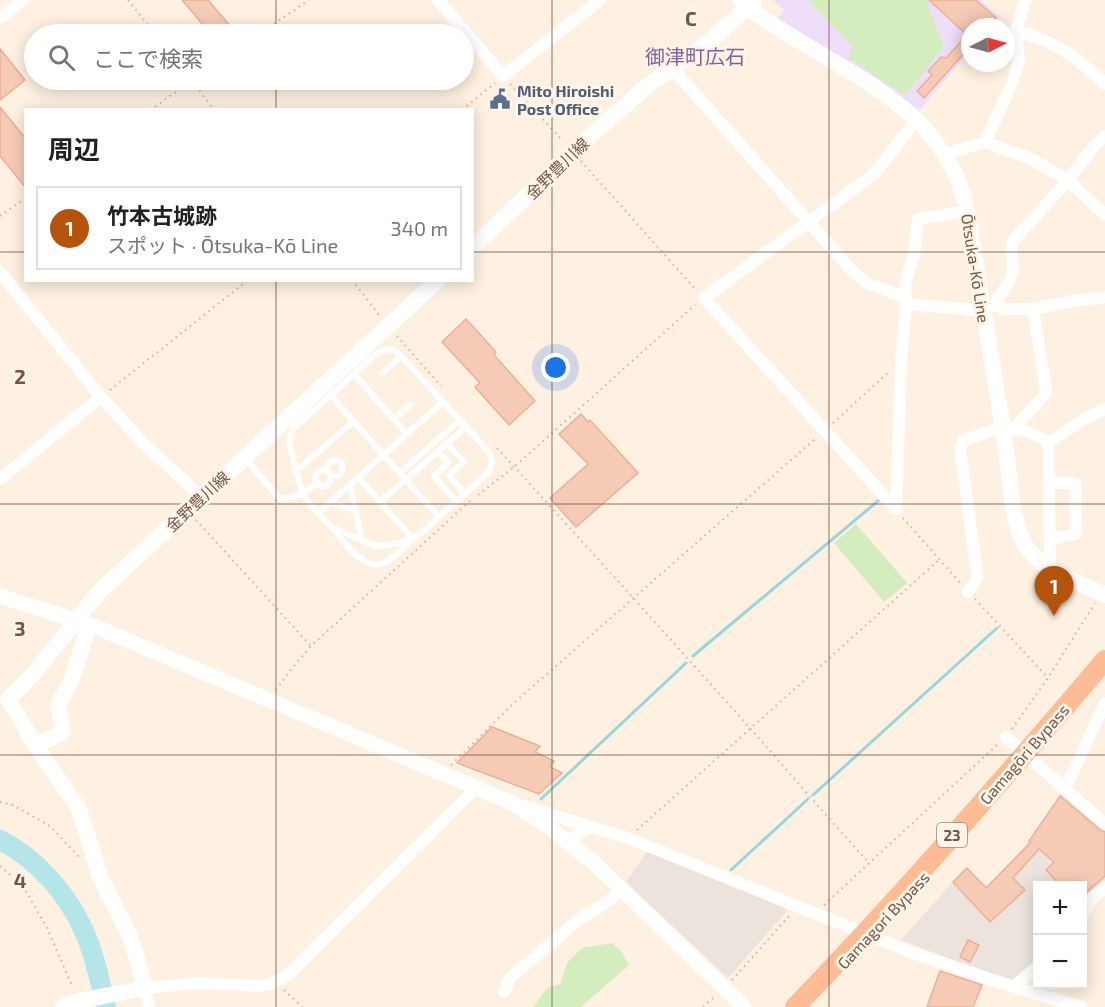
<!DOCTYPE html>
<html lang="ja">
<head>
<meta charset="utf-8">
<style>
  :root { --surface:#fff; --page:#f6f6f6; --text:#202124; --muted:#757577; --line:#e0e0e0; --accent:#b45309 }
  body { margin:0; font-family:"Exo 2","Noto Sans JP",sans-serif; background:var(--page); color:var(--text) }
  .controls { position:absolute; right:18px; bottom:18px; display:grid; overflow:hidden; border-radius:0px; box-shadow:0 3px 15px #0003 }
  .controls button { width:54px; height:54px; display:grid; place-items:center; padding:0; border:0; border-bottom:2px solid var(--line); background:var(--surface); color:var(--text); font:30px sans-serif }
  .compass { position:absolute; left:961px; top:18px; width:54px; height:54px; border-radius:50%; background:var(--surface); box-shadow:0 3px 15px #0003; rotate:84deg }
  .you { position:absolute; left:556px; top:368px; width:21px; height:21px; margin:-15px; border:4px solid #fff; border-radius:50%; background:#1a73e8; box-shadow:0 0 0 9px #1a73e833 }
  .badge { display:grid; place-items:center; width:39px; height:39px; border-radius:50%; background:var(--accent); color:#fff; font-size:20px; font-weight:700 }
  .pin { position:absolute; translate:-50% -50px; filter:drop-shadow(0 2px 3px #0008) }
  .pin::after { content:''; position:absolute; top:32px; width:21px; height:18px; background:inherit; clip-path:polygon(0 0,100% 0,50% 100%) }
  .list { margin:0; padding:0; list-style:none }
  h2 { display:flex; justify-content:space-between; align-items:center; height:78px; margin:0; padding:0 24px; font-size:26px }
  h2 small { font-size:20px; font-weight:400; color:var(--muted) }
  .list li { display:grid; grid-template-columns:39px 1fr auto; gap:18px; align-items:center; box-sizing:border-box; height:84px; margin:0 12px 12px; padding:0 12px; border:2px solid var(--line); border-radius:0px }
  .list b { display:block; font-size:22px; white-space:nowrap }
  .list p { margin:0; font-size:20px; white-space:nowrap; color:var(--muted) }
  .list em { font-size:20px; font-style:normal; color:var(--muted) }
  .icon { flex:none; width:33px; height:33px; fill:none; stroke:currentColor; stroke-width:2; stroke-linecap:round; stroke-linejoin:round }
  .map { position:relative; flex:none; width:1105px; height:1007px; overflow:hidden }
  .search { position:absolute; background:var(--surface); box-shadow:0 3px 15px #0003; left:24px; top:24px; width:450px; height:66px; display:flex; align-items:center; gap:15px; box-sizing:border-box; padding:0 21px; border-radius:33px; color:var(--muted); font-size:22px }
  .panel { position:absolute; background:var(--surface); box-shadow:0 3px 15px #0003; left:24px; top:108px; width:450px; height:174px; border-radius:0px }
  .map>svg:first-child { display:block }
  .industrial { fill:#ece3dd }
  .education { fill:#eedefa }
  .green { fill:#d4edbe }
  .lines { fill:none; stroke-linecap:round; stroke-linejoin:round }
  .stream { stroke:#99d6dc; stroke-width:3 }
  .river { stroke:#b4e5e9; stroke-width:20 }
  .building { fill:#f6cbb6; stroke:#eab095; stroke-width:1.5 }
  .path { stroke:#dbae99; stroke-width:2; stroke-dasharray:1.5 4.5; stroke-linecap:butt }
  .service { stroke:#fff; stroke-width:6 }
  .minor { stroke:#fff; stroke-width:12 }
  .tertiary { stroke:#fff; stroke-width:15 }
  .secondary { stroke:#fff; stroke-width:16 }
  .trunk { stroke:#febc94; stroke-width:20 }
  .grid { fill:none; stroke:#785445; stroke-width:1.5; stroke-opacity:0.55 }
  .labels { text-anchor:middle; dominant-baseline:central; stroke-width:6; stroke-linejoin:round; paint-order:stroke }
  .shield { fill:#fff5e9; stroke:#a08476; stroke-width:1.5 }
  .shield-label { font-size:15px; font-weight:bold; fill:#785445 }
  .service-label { font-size:16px; font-weight:bold; fill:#4e5e75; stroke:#fff5e9; text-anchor:start }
  .street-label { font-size:16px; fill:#785445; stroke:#fff5e9 }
  .quarter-label { font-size:20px; fill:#84609c; stroke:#fff5e9 }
  .grid-label { font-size:20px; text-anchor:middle; font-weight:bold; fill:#785445; stroke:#fff5e9; stroke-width:6; stroke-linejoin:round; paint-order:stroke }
</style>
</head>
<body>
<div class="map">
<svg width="1105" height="1007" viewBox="0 0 1105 1007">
  <rect width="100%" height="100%" fill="#fef1e1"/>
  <path class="industrial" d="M1062,792L1105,826V881L1091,894L1083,904L1082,886H1038L1037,958L1010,982L901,940L966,867L987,886L1025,847Z
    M647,851L785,907L786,912L728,978L626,882Z"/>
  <path class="education" d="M773,0H980L1000,17L991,27H970V51L919,111L878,80L776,21L784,10Z"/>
  <path class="green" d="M808,0H926L944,47L905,95L848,58L853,47Z
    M856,524L907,583L884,602L834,543Z
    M612,943L621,951L629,965L581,1007H533L547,988L560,984L567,963L582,948Z"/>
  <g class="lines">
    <path class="stream" d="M693,656L878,501
      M813,795L997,628
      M541,799L686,663
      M731,870L808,799"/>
    <path class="river" d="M0,840C37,859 67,893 84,931C95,955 100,982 106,1007"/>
  </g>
  <path class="building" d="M182,0H208L237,34H211Z
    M929,0H976L996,18L988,27H970V47L924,98L917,91L932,75L928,71L941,57L946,58L967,35Z
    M0,49L25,80L0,100Z
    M0,107L26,139V188L0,156Z
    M466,319L496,352L494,355L535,401L509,425L475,387L480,383L442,342Z
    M581,414L588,422L590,420L638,473L576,527L550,498L588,464L559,434Z
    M492,727L540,746L535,752L554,761L550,767L562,773L539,794L457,763Z
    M1060,796L1100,830L1105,832V876L1083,895V885H1060L1046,870L1054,862L1039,849L1013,878L1025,890L990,922L953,882L967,868L986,888L1030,843L1029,841Z
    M968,940L979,945L970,962L960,957Z
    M940,971L982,985L973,1007H927Z"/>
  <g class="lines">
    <path class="path" d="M128,0L155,34
      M259,34L309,0
      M192,81L214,110
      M510,84L563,141
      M150,110L193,80
      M462,110L495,83
      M581,161L697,291
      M0,216L26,198
      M352,280L380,316
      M397,336L441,386
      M110,390L248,280
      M833,423L889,372
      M497,448C581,540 665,633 748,726C788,771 828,818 869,863
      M478,495L514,467L695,305
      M903,518L961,584
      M196,520L311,646
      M975,599L1048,678
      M276,690L293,667L311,646L471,500
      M1012,729L1048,678L1095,603
      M451,765L515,702L815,439
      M0,802L13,805L50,826L81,859
      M637,830L939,560
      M0,866L23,886L47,928L73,988
      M824,905L998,744
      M732,980L790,915
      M284,990L302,1007
      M703,1007L715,996"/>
    <path class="service" d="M388,349L394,350L401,356L489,452L492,462L489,472L420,534C409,541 385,548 373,545L331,527L305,498L301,488L290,448L289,442L293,429L377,353Z
      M382,373L401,356
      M354,374L407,434
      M330,395L439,517
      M394,419L410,405
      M447,444L464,462L449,475L465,494
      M438,451L448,463L434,476L456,501
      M245,458L280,499L303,494L317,483
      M327 468a8 8 0 1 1 16 0a8 8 0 1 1-16 0Z
      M315 478a8 8 0 1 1 16 0a8 8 0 1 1-16 0Z
      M296,471L354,421
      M400,473L460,420
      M358,477L412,538
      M350,485L362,541
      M331,502L356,511
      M380,502L466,427
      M318,513L443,402
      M334,531C346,543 366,574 386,562C396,556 405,546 415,538"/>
    <path class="minor" d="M438,0L503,76L600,0
      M0,18L23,0
      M1016,32C1051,37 1080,60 1105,84
      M672,68L854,273L867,283L904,297
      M985,142L1012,84L1019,59L1016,32L1025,0
      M945,154L985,142L1031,159L1068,180L1105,215
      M0,272L101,397L145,445L202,497
      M906,304L973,310L983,309L993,305L1006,309H1033L1072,301L1105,297
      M993,305C999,297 1012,280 1013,271C1014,260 1009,251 1013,241L1068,180L1096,144L1105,136
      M1013,429L1045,395L1046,390L1033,309
      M1048,443L1084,419L1105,409
      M0,479L101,397
      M1049,483H1075L1076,534L1050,539
      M896,509L704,298L874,174L917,119
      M896,509L901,362L906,304L905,285L914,253L918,219L967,211
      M968,592L977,578V573L960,449L962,443L966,439C977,436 992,429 1003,428C1014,427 1041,435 1048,443L1050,570
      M1006,737L1105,824
      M1065,789L1105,703
      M523,806L628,838L913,953L1014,987L1081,1007
      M570,842L577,834L590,827
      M1082,915L1093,897L1105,888
      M1014,987L1038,966
      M504,992L510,978L578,920L604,904L623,890
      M149,1007L145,988L199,983L260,986L270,984L288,975L477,787"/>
    <path class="tertiary" d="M0,596L96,627L508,801L542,822L593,862L744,1007"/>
    <path class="secondary" d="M740,0C756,16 777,27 796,39C869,84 949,119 967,211L1003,428L1014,514L1019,531L1025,545L1034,556L1050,570L1105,595
      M472,248L581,144L646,87L710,41L754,1
      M35,745L61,734L63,730L58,705L72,679L89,625
      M63,1007L78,1001L145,988L136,955L128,932L100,877L91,846L78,807L35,745L8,699C44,667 69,625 102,589L438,280"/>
    <path class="trunk" d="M795,1007C903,895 1005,778 1105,660"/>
  </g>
  <path class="grid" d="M276,0V34M552,0V1007M829,0V1007M276,80V110M0,252H26M472,252H1105M276,280V1007M0,504H1105M0,755H1105"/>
  <defs>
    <g id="civic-bare" transform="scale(1.62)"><path d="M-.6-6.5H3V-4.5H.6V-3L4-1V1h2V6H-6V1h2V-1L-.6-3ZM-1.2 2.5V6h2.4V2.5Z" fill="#5c6f8a" stroke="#fff5e9" stroke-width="2.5" paint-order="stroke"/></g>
  </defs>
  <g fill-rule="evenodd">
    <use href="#civic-bare" x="500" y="99"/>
  </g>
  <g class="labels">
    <rect class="shield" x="937" y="823" width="30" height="24" rx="4.5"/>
    <g class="shield-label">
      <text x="952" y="835">23</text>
    </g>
    <g class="service-label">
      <text x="517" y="90">Mito Hiroishi<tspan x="517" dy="18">Post Office</tspan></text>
    </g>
    <g class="street-label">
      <text transform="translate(557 168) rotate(-44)">金野豊川線</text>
      <text transform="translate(976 268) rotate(81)">Ōtsuka-Kō Line</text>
      <text transform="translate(197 501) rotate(-43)">金野豊川線</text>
      <text transform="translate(1024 754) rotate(-49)">Gamagōri Bypass</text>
      <text transform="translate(883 920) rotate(-47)">Gamagori Bypass</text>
    </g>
    <g class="quarter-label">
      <text x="695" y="56">御津町広石</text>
    </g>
  </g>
  <g class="grid-label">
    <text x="691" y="26">C</text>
    <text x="20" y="384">2</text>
    <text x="20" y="636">3</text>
    <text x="20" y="888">4</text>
  </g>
</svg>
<div class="controls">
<button>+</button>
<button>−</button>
</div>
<svg class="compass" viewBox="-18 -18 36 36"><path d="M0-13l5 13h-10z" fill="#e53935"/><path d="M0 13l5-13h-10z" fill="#757577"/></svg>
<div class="you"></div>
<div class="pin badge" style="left:1054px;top:616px">1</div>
<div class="search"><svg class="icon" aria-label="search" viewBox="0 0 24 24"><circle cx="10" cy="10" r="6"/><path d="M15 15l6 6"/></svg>ここで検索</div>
<section class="panel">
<h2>周辺<small></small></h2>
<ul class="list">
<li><span class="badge">1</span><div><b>竹本古城跡</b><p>スポット · Ōtsuka-Kō Line</p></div><em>340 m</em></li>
</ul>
</section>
</div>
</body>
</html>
